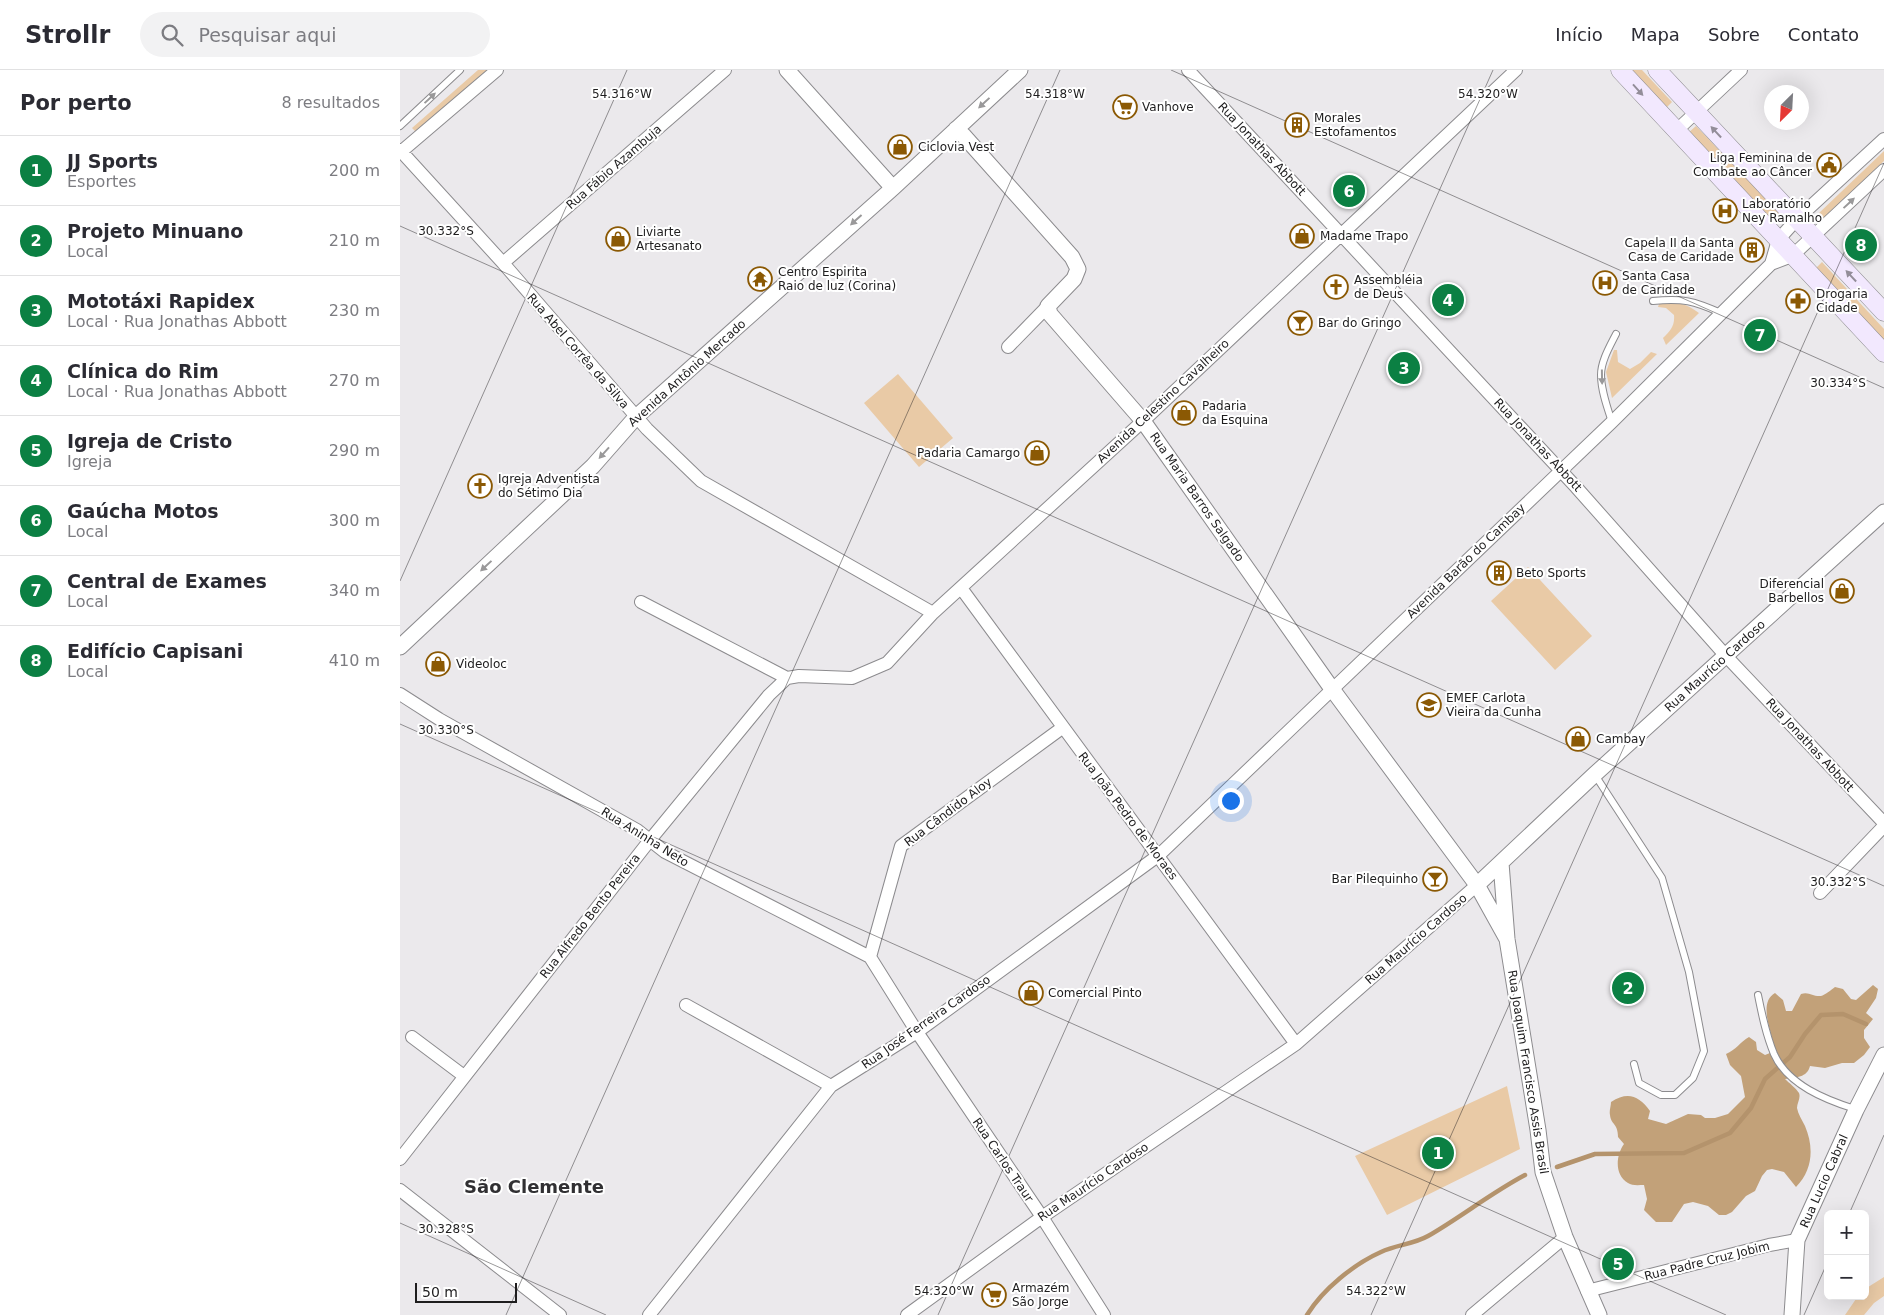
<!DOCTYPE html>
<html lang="pt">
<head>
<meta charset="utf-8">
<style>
  :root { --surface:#fff; --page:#f2f2f3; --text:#2b2b33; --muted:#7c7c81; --line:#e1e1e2; --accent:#0b8043 }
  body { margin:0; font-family:"DejaVu Sans",sans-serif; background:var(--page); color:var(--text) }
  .controls { position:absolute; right:15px; bottom:15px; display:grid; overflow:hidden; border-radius:8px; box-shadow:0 5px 20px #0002 }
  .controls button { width:45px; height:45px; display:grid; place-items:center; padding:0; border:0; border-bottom:1px solid var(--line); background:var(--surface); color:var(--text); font:25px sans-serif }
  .compass { position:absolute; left:1364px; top:15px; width:45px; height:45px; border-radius:50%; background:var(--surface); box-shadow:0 5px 20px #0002; rotate:204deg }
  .scale { position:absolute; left:15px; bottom:12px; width:102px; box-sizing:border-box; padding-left:5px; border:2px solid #1e1d1e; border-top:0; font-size:14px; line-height:18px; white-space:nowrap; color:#1e1d1e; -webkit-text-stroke:4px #fff; paint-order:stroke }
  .you { position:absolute; left:830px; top:730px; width:18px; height:18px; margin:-12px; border:4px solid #fff; border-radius:50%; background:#1a73e8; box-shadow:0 0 0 8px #1a73e833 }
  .badge { display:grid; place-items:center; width:32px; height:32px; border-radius:50%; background:var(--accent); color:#fff; font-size:16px; font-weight:700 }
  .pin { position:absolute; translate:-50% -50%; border:2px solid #fff; box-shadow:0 1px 5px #0006 }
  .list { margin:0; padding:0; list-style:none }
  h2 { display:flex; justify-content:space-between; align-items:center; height:65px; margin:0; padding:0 20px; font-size:21px }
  h2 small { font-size:16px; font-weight:400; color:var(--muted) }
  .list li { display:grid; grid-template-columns:32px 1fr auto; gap:15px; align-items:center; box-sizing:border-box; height:70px; padding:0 20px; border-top:1px solid var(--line) }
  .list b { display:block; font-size:19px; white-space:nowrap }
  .list p { margin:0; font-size:16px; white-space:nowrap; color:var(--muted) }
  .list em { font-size:16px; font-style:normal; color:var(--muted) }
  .icon { flex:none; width:28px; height:28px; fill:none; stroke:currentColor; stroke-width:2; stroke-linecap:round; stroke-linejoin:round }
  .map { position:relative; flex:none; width:1484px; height:1245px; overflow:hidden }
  header { display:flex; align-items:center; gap:30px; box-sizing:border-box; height:70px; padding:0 25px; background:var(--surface); border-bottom:1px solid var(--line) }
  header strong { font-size:24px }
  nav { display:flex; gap:28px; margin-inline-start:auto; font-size:18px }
  .search { width:350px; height:45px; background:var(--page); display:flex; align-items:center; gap:12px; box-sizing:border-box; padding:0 18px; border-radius:28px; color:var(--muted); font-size:19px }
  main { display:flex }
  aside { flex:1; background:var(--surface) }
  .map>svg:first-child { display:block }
  .green { fill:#e9caa6 }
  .forest { fill:#c2a179 }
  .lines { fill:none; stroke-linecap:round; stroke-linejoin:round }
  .stream { stroke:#b4936c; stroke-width:4.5 }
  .service-casing { stroke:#8c8b8e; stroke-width:8 }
  .minor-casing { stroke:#8c8b8e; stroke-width:14 }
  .tertiary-casing { stroke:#8c8b8e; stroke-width:17 }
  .secondary-casing { stroke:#8c8b8e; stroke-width:19 }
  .service { stroke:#fff; stroke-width:6 }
  .minor { stroke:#fff; stroke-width:12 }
  .tertiary { stroke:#fff; stroke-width:15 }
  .secondary { stroke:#f2e8fe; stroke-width:18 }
  .oneway { fill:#938d99 }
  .oneway2 { fill:#9a999a }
  .ticks { fill:none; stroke:#1e1d1e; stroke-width:1; stroke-opacity:0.45 }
  .labels { text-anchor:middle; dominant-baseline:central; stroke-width:4; stroke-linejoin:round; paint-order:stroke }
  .poi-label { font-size:12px; fill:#1e1d1e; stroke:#fff; text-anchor:start }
  .street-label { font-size:12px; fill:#1e1d1e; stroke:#fff }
  .district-label { font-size:18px; font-weight:bold; fill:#313033; stroke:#fff }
  .ticks-label { font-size:12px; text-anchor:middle; fill:#1e1d1e; stroke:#fff; stroke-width:4; stroke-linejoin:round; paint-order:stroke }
</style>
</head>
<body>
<header>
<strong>Strollr</strong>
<div class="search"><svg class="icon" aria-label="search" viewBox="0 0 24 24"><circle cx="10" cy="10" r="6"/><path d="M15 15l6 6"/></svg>Pesquisar aqui</div>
<nav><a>Início</a><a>Mapa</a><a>Sobre</a><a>Contato</a></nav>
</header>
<main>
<aside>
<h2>Por perto<small>8 resultados</small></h2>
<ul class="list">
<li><span class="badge">1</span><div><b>JJ Sports</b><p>Esportes</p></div><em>200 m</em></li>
<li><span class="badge">2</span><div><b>Projeto Minuano</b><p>Local</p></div><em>210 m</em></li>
<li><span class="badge">3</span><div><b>Mototáxi Rapidex</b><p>Local · Rua Jonathas Abbott</p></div><em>230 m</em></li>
<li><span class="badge">4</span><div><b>Clínica do Rim</b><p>Local · Rua Jonathas Abbott</p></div><em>270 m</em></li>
<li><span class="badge">5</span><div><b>Igreja de Cristo</b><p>Igreja</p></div><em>290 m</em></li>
<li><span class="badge">6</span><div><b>Gaúcha Motos</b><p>Local</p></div><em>300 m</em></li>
<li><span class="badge">7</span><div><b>Central de Exames</b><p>Local</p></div><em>340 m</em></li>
<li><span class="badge">8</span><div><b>Edifício Capisani</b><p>Local</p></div><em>410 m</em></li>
</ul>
</aside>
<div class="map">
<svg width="1484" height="1245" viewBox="0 0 1484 1245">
  <rect width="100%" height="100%" fill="#ebe9ec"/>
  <path class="green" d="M78,0H87L16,62L12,58Z
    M1228,0H1242L1272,32L1265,39Z
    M1296,56L1383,147L1375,155L1288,63Z
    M1484,81V91L1424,148L1419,143Z
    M1422,192L1484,259V271L1416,198Z
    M1260,231C1276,232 1286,233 1299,243L1266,275L1263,268C1270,261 1275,256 1274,245L1266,238L1258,237Z
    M1214,280H1217L1218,292L1230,299L1240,293L1251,282L1257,284L1212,328L1206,302Z
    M498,304L553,368L519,397L464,333Z
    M1128,497L1192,566L1155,600L1091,531Z
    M1107,1016L1120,1079L987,1145L955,1086Z
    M1484,1207V1226L1474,1233L1464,1245H1445L1458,1226H1465V1219Z"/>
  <path class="forest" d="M1473,915L1478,919L1476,928L1466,943L1473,949L1464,960V968L1470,977L1464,985L1454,993H1442L1425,998L1410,996C1407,1008 1396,1007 1385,1009C1389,1013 1396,1018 1399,1023C1401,1028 1397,1033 1397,1038C1398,1044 1402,1050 1405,1056C1414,1077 1413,1100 1396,1117L1384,1102L1372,1099L1367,1100L1362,1106L1355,1121L1346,1126L1332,1142L1326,1145H1319L1308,1136L1293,1132L1284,1134L1272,1152H1256L1244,1140L1247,1129L1244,1115C1239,1115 1232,1116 1228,1113C1214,1105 1216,1085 1224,1074L1218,1067C1218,1053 1211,1055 1210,1045C1209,1041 1211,1036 1211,1032C1228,1021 1239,1026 1250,1041L1248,1049L1266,1054L1288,1044L1301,1045L1305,1048H1315L1328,1044L1345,1027L1341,1006L1330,995L1326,984C1336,980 1340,972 1349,967L1356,972L1357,980L1365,985L1375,981C1373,965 1357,933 1375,923L1383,930L1386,941H1392L1401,924C1409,921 1413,927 1421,926C1425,925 1431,920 1435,917L1443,919L1451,929L1456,930Z"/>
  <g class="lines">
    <path class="stream" d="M1157,1097L1195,1084L1284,1083L1330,1063L1351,1038L1365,1009L1390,987L1405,964L1421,945L1443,944L1466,954
      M907,1245C923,1219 954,1194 981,1182C996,1175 1014,1174 1028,1166C1061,1147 1091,1123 1125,1105"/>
    <g class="service-casing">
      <path id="service" d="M0,56L60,0
        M1253,231C1283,228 1294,231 1321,243
        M1212,352C1207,337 1201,320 1201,305C1201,291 1210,276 1216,264
        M1195,705L1262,808L1289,902L1304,981L1293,1008L1275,1025H1261L1239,1013L1234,994
        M1358,925C1362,945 1366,965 1374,984C1388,1015 1426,1030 1455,1039"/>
    </g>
    <g class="minor-casing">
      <path id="minor" d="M788,0L1176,417L1326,586L1484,753
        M1276,61L1341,0
        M0,80L103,193L247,359L301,411L533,543
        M2,81L97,0
        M103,193L325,0
        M1371,194L1378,170L1397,149L1484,69
        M608,277L648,236
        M561,518L896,974
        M241,532L387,608
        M0,624L39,649L237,760L265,782L470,887L517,962L642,1147L704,1245
        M1420,823L1484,756
        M470,887L501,776L662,658
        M286,935L431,1016
        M12,967L64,1006
        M0,1089L250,770L369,625L387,608L399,606L452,608L487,593L533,543L743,351L1116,0
        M0,1120L160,1245
        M1187,1221L1369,1175L1397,1170
        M249,1245L431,1016L517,962L759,785L1212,352L1371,194L1392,186L1484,100
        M507,1245L642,1147L896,974L1077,815
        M1072,1245L1165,1167"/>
    </g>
    <g class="tertiary-casing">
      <path id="tertiary" d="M387,0L493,118
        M556,59L564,66L672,187L678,199L674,209L648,236L650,244L743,351L932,619L1077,815L1107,869
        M0,577L193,396L236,347L493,118L620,0
        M1101,793L1107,869L1138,1060L1143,1102L1165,1167L1199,1245
        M1077,815L1195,704L1484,442
        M1392,1245L1397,1170L1456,1040L1484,985"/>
    </g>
    <g class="secondary-casing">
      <path id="secondary" d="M1220,0L1484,283
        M1257,0L1484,242"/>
    </g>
    <use href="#service" class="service"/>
    <use href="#minor" class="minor"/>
    <use href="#tertiary" class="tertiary"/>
    <use href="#secondary" class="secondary"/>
  </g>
  <defs><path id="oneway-solid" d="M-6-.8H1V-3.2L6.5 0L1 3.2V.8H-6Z" transform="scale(1.25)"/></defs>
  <g class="oneway">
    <use href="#oneway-solid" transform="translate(1238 20) rotate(48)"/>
    <use href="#oneway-solid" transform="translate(1316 62) rotate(-133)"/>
    <use href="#oneway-solid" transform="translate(1451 206) rotate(-133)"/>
  </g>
  <g class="oneway2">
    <use href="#oneway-solid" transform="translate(30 28) rotate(-43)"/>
    <use href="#oneway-solid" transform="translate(584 33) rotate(137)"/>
    <use href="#oneway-solid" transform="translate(1449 133) rotate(-43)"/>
    <use href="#oneway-solid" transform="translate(456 150) rotate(138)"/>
    <use href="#oneway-solid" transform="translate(1202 307) rotate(89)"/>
    <use href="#oneway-solid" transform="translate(204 383) rotate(132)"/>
    <use href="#oneway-solid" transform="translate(86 496) rotate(137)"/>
  </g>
  <path class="ticks" d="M771,0L1484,318M0,156L1484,816M0,511L227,0M0,654L1326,1245M1449,1144L1484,1065M0,1153L206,1245M106,1245L660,0M538,1245L1093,0M971,1245L1484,93M1404,1245L1428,1191"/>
  <defs>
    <g id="supermarket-ring" transform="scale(1.25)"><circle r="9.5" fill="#fff" stroke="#8b5904" stroke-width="1.5"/><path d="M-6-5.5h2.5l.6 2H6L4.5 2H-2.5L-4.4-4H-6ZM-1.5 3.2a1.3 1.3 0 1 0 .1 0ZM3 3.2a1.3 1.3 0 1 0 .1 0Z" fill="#8b5904"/></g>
    <g id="building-ring" transform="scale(1.25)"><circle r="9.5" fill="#fff" stroke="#8b5904" stroke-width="1.5"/><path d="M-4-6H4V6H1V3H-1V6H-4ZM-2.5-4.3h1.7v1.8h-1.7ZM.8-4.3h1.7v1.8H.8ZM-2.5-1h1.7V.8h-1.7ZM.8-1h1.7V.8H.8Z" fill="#8b5904"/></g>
    <g id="shop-ring" transform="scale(1.25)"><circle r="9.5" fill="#fff" stroke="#8b5904" stroke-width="1.5"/><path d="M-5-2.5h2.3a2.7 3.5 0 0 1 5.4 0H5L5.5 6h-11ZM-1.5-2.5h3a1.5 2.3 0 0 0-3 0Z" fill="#8b5904"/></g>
    <g id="civic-ring" transform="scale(1.25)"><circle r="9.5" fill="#fff" stroke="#8b5904" stroke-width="1.5"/><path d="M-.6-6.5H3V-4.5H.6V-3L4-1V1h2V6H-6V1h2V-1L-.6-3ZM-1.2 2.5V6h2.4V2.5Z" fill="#8b5904"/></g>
    <g id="hospital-ring" transform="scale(1.25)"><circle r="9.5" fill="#fff" stroke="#8b5904" stroke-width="1.5"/><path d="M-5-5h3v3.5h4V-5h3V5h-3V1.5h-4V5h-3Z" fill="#8b5904"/></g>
    <g id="temple-ring" transform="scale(1.25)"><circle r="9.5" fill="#fff" stroke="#8b5904" stroke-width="1.5"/><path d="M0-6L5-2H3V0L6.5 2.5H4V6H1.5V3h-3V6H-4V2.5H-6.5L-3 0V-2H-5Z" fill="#8b5904"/></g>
    <g id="church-ring" transform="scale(1.25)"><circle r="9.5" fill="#fff" stroke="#8b5904" stroke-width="1.5"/><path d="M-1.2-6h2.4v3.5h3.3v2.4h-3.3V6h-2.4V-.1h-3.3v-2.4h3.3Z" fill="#8b5904"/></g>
    <g id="pharmacy-ring" transform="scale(1.25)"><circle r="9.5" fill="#fff" stroke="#8b5904" stroke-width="1.5"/><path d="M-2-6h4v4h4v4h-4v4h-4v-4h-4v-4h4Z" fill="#8b5904"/></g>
    <g id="bar-ring" transform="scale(1.25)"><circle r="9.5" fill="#fff" stroke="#8b5904" stroke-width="1.5"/><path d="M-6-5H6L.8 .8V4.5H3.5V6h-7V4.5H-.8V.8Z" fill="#8b5904"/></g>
    <g id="school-ring" transform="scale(1.25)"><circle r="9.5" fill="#fff" stroke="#8b5904" stroke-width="1.5"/><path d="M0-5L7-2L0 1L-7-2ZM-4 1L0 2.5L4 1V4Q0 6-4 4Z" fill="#8b5904"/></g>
  </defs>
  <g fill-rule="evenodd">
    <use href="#supermarket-ring" x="725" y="37"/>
    <use href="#building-ring" x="897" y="55"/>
    <use href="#shop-ring" x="500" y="77"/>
    <use href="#civic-ring" x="1429" y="95"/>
    <use href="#hospital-ring" x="1325" y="141"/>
    <use href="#shop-ring" x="902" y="166"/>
    <use href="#shop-ring" x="218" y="169"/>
    <use href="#building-ring" x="1352" y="180"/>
    <use href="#temple-ring" x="360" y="209"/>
    <use href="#hospital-ring" x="1205" y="213"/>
    <use href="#church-ring" x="936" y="217"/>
    <use href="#pharmacy-ring" x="1398" y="231"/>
    <use href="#bar-ring" x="900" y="253"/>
    <use href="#shop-ring" x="784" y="343"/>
    <use href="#shop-ring" x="637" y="383"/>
    <use href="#church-ring" x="80" y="416"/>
    <use href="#building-ring" x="1099" y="503"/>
    <use href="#shop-ring" x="1442" y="521"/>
    <use href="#shop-ring" x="38" y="594"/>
    <use href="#school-ring" x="1029" y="635"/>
    <use href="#shop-ring" x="1178" y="669"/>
    <use href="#bar-ring" x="1035" y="809"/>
    <use href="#shop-ring" x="631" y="923"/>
    <use href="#supermarket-ring" x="594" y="1225"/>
  </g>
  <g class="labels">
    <g class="poi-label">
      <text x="742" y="37">Vanhove</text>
      <text x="914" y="48">Morales<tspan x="914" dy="14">Estofamentos</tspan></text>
      <text x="518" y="77">Ciclovia Vest</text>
      <text x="1412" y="88" text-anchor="end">Liga Feminina de<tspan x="1412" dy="14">Combate ao Câncer</tspan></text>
      <text x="1342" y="134">Laboratório<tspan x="1342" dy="14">Ney Ramalho</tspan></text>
      <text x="236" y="162">Liviarte<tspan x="236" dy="14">Artesanato</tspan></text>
      <text x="920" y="166">Madame Trapo</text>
      <text x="1334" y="173" text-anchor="end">Capela II da Santa<tspan x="1334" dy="14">Casa de Caridade</tspan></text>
      <text x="378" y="202">Centro Espirita<tspan x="378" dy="14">Raio de luz (Corina)</tspan></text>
      <text x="1222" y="206">Santa Casa<tspan x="1222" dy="14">de Caridade</tspan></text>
      <text x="954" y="210">Assembléia<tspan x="954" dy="14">de Deus</tspan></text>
      <text x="1416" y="224">Drogaria<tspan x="1416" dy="14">Cidade</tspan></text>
      <text x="918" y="253">Bar do Gringo</text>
      <text x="802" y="336">Padaria<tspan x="802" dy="14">da Esquina</tspan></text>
      <text x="620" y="383" text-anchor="end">Padaria Camargo</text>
      <text x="98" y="409">Igreja Adventista<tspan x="98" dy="14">do Sétimo Dia</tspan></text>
      <text x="1116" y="503">Beto Sports</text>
      <text x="1424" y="514" text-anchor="end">Diferencial<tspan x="1424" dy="14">Barbellos</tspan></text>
      <text x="56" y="594">Videoloc</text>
      <text x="1046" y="628">EMEF Carlota<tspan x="1046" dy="14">Vieira da Cunha</tspan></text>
      <text x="1196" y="669">Cambay</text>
      <text x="1018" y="809" text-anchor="end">Bar Pilequinho</text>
      <text x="648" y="923">Comercial Pinto</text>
      <text x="612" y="1218">Armazém<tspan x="612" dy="14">São Jorge</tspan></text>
    </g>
    <g class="street-label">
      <text transform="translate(862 79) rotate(47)">Rua Jonathas Abbott</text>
      <text transform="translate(214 97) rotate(-41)">Rua Fábio Azambuja</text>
      <text transform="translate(178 281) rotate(49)">Rua Abel Corrêa da Silva</text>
      <text transform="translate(287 303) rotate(-42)">Avenida Antônio Mercado</text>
      <text transform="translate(763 331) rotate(-43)">Avenida Celestino Cavalheiro</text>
      <text transform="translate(1138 375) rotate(47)">Rua Jonathas Abbott</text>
      <text transform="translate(797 427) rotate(55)">Rua Maria Barros Salgado</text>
      <text transform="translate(1066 491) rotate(-44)">Avenida Barão do Cambay</text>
      <text transform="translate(1315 596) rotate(-42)">Rua Maurício Cardoso</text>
      <text transform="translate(1410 675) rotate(47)">Rua Jonathas Abbott</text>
      <text transform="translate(548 742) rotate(-37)">Rua Cândido Aloy</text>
      <text transform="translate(728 746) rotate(53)">Rua João Pedro de Moraes</text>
      <text transform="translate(245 767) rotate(32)">Rua Aninha Neto</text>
      <text transform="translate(190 846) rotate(-52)">Rua Alfredo Bento Pereira</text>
      <text transform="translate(1016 869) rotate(-41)">Rua Maurício Cardoso</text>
      <text transform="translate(526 952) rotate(-35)">Rua José Ferreira Cardoso</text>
      <text transform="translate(1128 1002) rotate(81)">Rua Joaquim Francisco Assis Brasil</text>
      <text transform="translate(603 1090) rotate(56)">Rua Carlos Traur</text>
      <text transform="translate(1424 1111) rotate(-66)">Rua Lucio Cabral</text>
      <text transform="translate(693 1112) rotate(-34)">Rua Maurício Cardoso</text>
      <text transform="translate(1307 1191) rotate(-14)">Rua Padre Cruz Jobim</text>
    </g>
    <g class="district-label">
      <text x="134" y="1116">São Clemente</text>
    </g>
  </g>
  <g class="ticks-label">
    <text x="222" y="28">54.316°W</text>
    <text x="655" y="28">54.318°W</text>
    <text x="1088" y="28">54.320°W</text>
    <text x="46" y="165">30.332°S</text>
    <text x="1438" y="317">30.334°S</text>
    <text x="46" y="664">30.330°S</text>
    <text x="1438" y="816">30.332°S</text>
    <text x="46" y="1163">30.328°S</text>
    <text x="544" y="1225">54.320°W</text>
    <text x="976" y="1225">54.322°W</text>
  </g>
</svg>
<div class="controls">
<button>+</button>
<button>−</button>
</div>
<svg class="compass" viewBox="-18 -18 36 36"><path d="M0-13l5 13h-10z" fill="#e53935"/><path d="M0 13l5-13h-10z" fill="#7c7c81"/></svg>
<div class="scale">50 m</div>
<div class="you"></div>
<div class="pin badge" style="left:1038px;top:1083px">1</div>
<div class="pin badge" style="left:1228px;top:918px">2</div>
<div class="pin badge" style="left:1004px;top:298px">3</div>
<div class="pin badge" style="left:1048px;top:230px">4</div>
<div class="pin badge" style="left:1218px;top:1194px">5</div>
<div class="pin badge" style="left:949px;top:121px">6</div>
<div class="pin badge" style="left:1360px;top:265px">7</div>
<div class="pin badge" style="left:1461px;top:175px">8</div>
</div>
</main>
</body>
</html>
